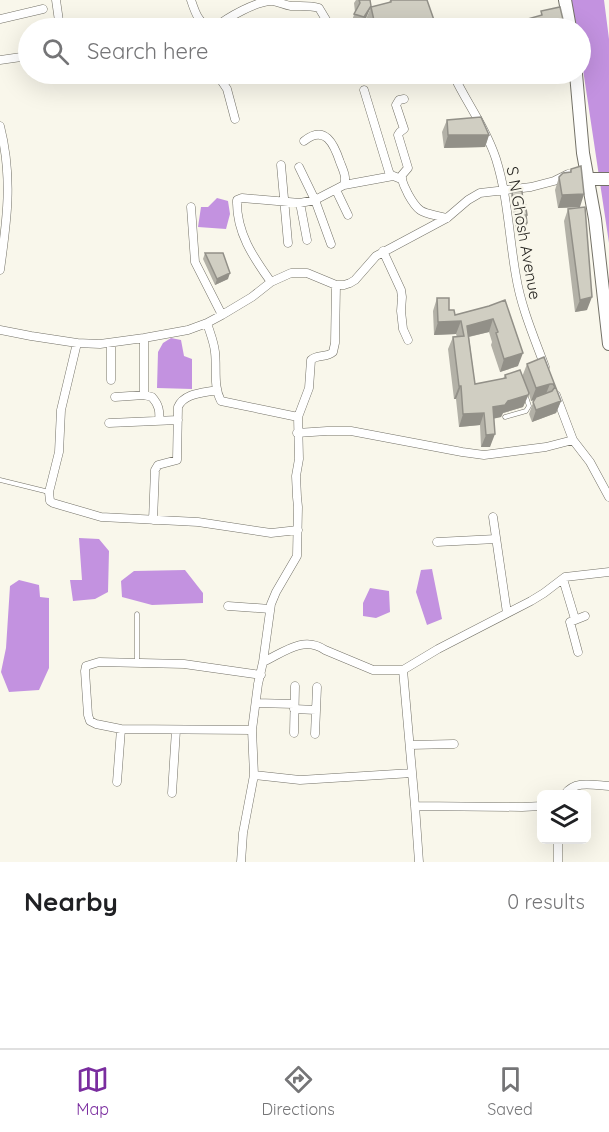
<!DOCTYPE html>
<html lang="en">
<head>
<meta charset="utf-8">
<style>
  :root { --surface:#fff; --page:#f6f6f6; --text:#202124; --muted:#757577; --line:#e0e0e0; --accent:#7a2d9f }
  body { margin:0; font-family:Quicksand,sans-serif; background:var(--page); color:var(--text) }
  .controls { position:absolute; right:18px; bottom:18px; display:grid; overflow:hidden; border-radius:9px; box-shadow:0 6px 24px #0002 }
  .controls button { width:54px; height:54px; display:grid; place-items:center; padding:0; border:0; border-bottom:2px solid var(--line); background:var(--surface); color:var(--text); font:30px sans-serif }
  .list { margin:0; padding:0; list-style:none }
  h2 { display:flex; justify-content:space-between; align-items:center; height:78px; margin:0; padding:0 24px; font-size:26px }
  h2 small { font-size:20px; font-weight:400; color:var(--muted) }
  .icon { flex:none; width:33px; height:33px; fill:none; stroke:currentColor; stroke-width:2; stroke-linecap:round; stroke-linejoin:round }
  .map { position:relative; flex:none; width:609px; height:862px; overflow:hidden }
  .search { position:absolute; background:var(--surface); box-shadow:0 6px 24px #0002; left:18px; right:18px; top:18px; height:66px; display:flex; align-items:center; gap:15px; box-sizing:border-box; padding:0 21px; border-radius:33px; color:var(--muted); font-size:22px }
  .sheet { height:186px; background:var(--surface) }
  nav { display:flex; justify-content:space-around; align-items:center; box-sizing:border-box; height:84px; border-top:2px solid var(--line); background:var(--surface); font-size:16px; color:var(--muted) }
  nav a { display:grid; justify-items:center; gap:3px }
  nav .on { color:var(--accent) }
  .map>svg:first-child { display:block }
  .water { fill:#c392e0 }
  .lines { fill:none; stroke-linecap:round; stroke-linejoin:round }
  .service-casing { stroke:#737167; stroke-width:5 }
  .minor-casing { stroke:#737167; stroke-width:9 }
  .primary-casing { stroke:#737167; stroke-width:14 }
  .service { stroke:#fff; stroke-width:4 }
  .minor { stroke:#fff; stroke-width:8 }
  .primary { stroke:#fff; stroke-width:12 }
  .wall { fill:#b3b1a7 }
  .shaded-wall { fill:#929088 }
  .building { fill:#d0cec2; stroke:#929088; stroke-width:1.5 }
  .labels { text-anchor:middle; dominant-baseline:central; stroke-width:4.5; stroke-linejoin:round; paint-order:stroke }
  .street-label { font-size:16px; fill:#201f1b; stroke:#f9f7eb }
</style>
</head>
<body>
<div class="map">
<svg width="609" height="862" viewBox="0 0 609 862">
  <rect width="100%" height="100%" fill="#f9f7eb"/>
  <path class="water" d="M571,0H604L609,39V243L581,56L580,28H576Z
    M217,198L228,201L230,214L226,229L198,227L201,207H208Z
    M171,338L181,340L184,356L192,359V389L157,388L158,352L163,343Z
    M79,538L99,539L109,551L108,592L95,599L73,601L70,580H82Z
    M432,569L442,619L427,625L416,592L421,570Z
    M185,570L203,593V603L152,605L122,597L121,581L134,571Z
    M19,580L39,585L40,597L49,598V668L39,690L9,692L1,672L6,648L10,586Z
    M370,588L389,591L390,612L376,618L363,616V603Z"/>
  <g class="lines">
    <g class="service-casing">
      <path id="service" d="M505,417L526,411L529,406L525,394
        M0,480L49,492
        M137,614V663"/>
    </g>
    <g class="minor-casing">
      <path id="minor" d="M56,0L60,28
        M191,0C195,12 198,22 210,28
        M0,19L43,9
        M215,28C226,18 258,0 273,1C279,2 284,5 291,6C300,6 310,5 319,8L331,28
        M0,60L28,56
        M217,74L227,89L235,119
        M453,74C466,102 486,128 496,159C508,197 509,237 516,276C521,307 534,337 545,367
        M364,90L389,172L391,175L401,179
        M404,99L399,100L396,105L404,129L400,132L398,135L408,168L402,175C401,182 405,187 408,194C420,216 424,212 447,218
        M0,126C13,177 7,220 0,270
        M281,165L288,243
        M299,167L315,200L331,244
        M344,185L393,176
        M336,190L348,215
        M300,203L307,240
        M191,207L195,262L222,315
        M383,251L401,290L402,297L401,311L403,329L408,340
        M271,282C253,257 236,232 237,200L242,198L300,203L315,200L344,185C347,177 343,170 340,162C334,144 325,124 304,141
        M207,323C210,333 214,342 215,352C217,369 213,386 221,401L298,417L309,388L311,360C317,354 327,358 333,352L335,343L336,285
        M0,330L31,336L77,343L100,344L144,338L188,330L207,323L222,315L252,297L271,282L291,273H307L336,285H344L350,283L355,280L376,256L447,218L468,200L480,193L531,187L554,181L568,174
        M144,338V395L152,397C159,405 160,411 159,421
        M77,343L61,410L59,452L49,492L50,501L53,503L101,517L198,522L271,533L298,530
        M111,380V343
        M556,395L573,440L590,462L609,497
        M115,397L144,395
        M298,417L299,459L296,476L297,497L298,507L297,556L276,592L271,604L263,662C283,653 303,635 325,650L373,670H403
        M109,423L178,420
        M297,433L327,431H351L462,452L484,455L546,447L573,440
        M493,517L507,613
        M153,520L155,470L158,465L177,460L178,407C184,393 203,393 217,390
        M437,542L496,539
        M563,579L575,619
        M228,606L270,609
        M578,652L570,622L585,616
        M256,703L294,704
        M294,709L316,710
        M252,730L121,729L96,724L90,721L88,715L85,671L86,666L99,662L184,664L261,675
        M294,733L295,686
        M315,734L317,687
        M410,745L454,744
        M254,775L300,780L412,773
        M117,782L121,729
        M172,793L176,730
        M565,794C575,780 593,785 609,786
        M415,806L419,862
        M542,806L522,807L415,806L403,670L438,649L531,601L544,593L565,577L609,572
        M241,862L243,833L254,775L252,730L258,684L263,662
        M558,862V840"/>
    </g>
    <g class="primary-casing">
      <path id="primary" d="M565,0L570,28
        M576,74L583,153L595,219L609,344
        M588,179H609"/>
    </g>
    <use href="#service" class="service"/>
    <use href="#minor" class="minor"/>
    <use href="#primary" class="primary"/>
  </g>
  <path class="wall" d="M356,0H370L371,6L366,18L361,28H356L350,26L355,12L354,3Z
    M390,0H427L433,28H369L366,19L371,7L389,3Z
    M447,120L489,135L485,147L444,148L442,132Z
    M571,169L580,207L558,208L555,190L559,177L570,172Z
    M512,192L523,202L527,215L526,228L516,229L511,196Z
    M568,209L587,310L575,312L564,221Z
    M205,253L228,279L215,285L203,259Z
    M437,298L455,315L489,306L518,366L500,372L491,345L492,342L489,332L469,337L475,384L503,379L505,375L522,377L527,364L544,357L561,401L556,413L532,422L529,414L534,400L531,401L529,394L523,407L503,413L501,417L493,418L490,447H481L480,425L459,427L456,399H454L448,349L453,337H457L456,334L434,335L433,311Z"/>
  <path class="shaded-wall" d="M371,6L366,18L360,28L364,17Z
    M448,135H489L485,147L444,148Z
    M584,194L580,207L558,208L562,195Z
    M527,223L526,228L516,229L517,225Z
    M230,273L228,279L215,285L217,279Z
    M592,297L587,310L575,312L580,300Z
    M493,319L489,332L463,338L467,326Z
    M461,321L456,334L434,335L438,322Z
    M523,353L518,366L500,372L504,359Z
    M550,384L545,396L531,401L536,388Z
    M459,386H461L456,399H454Z
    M529,393L523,407L503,413L501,417L488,420L493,407Z
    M561,401L556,413L532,422L536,410Z
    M484,413L480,425L459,427L463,414Z
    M495,434L490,447H481L486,435Z"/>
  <path class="building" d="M359,0H370L371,6L364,17L354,14L360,3Z
    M391,0H427L435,23L432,28H382L375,25L371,7L391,2Z
    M560,7L565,28H524V20L542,15L541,11Z
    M481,117L489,135H448L447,120Z
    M581,166L584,194L562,195L559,177L563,173L571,172V169Z
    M522,191L523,202H525L527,215H526L527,223L517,225L512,192Z
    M585,207L592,297L580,300L568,209Z
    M205,253H223L230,273L217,279Z
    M437,298H449V310H454L455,315L489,306L505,300L523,353L504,359L496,333L498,332L493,319L467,326L475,384L506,378L505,375L520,370L529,393L528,395L508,401L505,405L493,407L495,434L486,435L484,413L463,414L461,386H459L453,337L464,336L461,321L438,322Z
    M544,357L561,401L536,410L533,402L536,397L552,391L555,387L553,384H550L536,388L527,364Z"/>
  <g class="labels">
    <g class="street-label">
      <text transform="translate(524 233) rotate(80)">S N Ghosh Avenue</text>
    </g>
  </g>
</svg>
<div class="controls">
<button><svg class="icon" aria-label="layers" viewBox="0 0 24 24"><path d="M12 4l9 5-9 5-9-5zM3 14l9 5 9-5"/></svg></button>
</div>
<div class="search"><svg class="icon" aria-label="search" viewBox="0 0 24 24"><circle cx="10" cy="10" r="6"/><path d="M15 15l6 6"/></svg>Search here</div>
</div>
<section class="sheet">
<h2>Nearby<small>0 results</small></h2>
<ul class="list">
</ul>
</section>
<nav>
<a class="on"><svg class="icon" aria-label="map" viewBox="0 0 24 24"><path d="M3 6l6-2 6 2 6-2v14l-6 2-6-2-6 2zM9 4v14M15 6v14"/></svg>Map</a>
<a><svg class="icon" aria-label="directions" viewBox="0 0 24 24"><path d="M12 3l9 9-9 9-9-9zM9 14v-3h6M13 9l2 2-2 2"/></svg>Directions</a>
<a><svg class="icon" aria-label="saved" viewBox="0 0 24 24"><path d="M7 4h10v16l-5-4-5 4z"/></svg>Saved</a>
</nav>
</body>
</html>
